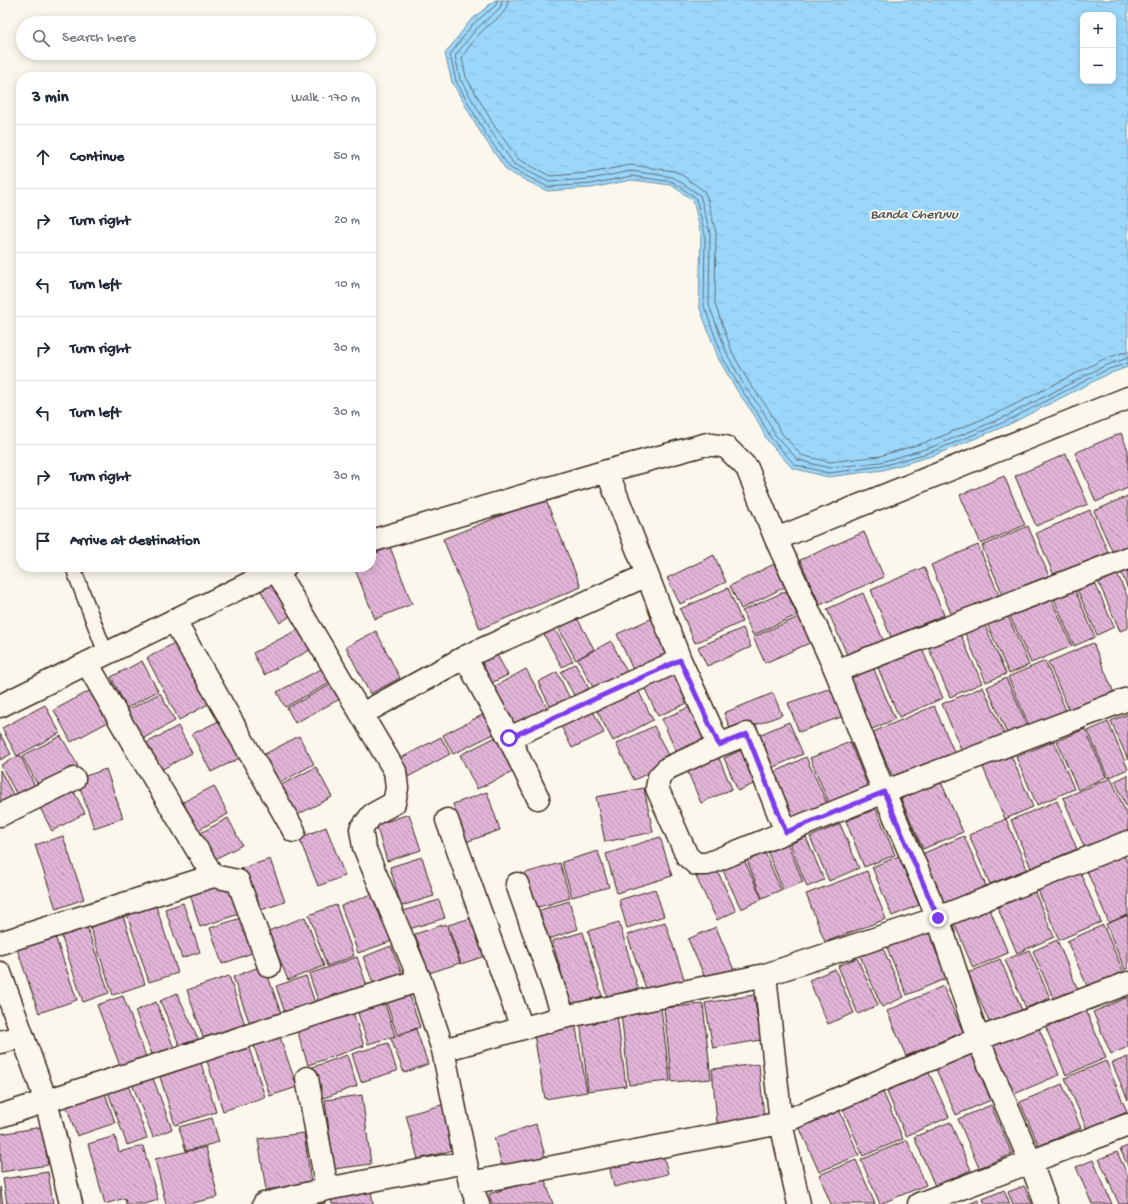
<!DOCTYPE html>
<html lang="en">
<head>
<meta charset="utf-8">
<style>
  :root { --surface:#fff; --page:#f6f6f7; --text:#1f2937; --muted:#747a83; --line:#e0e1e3 }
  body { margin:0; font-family:"Gochi Hand",sans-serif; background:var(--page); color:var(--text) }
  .controls { position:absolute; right:12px; top:12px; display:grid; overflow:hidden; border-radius:8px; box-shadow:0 2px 10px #0003 }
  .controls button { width:36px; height:36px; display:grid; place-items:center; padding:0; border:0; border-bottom:1px solid var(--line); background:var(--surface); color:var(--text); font:20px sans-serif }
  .stop { position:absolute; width:12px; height:12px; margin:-9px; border:3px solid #7c3aed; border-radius:50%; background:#fff }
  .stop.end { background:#7c3aed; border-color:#fff; box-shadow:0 1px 4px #0008 }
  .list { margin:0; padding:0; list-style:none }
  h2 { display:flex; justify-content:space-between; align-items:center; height:52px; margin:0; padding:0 16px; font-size:17px }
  h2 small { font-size:13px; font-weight:400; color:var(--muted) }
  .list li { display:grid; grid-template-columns:26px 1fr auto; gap:12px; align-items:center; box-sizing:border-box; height:64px; padding:0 16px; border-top:1px solid var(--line) }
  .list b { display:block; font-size:15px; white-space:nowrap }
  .list em { font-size:13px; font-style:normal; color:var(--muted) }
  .icon { flex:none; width:22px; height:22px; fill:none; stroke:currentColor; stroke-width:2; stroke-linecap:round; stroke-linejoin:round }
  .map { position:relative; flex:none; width:1128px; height:1204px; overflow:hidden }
  .search { position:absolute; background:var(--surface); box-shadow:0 2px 10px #0003; left:16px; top:16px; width:360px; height:44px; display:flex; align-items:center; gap:10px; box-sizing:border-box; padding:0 14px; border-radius:22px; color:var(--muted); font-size:15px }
  .panel { position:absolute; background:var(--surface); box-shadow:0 2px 10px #0003; left:16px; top:72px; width:360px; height:500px; border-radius:16px }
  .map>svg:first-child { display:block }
  .water { fill:url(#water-ripples); stroke:#7492a3; fill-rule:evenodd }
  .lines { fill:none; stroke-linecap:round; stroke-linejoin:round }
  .shore { stroke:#616f76; stroke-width:1 }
  .building { fill:url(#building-back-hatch); stroke:#3b2a1e }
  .service-casing { stroke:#3b2a1e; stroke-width:17 }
  .minor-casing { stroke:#3b2a1e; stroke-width:25 }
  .tertiary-casing { stroke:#3b2a1e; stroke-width:25 }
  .service { stroke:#fbf7ec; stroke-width:14 }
  .minor { stroke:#fbf7ec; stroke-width:22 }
  .tertiary { stroke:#fbf7ec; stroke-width:22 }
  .route { stroke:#7c3aed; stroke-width:5 }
  .labels { text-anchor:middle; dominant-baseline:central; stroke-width:3.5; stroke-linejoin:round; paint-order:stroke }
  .water-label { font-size:14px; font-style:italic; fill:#535555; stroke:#fbf7ec }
</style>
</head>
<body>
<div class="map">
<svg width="1128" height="1204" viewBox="0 0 1128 1204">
  <defs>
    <pattern id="water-ripples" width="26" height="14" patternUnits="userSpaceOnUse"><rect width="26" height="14" fill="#9ad7fb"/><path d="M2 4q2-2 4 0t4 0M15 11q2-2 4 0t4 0" fill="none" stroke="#86b9d7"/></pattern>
    <pattern id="building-back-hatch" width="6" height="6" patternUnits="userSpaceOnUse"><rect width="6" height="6" fill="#e1b4d8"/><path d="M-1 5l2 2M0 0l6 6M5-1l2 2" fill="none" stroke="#b893af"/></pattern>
  </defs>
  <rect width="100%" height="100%" fill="#fbf7ec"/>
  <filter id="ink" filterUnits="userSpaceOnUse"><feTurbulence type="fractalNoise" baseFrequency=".025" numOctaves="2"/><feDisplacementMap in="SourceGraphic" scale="8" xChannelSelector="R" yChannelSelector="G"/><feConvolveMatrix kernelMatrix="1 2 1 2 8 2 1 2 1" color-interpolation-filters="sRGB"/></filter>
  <g filter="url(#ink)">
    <path class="water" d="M495,0H1128V367L1108,374L1008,425L935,455L883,470L828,477L792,468L767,440L755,416L738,392L719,360L699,306L701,234L693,200L671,185L632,180L591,188L547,191L507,171L482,135L452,82L445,54L469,22ZM1083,15H1113V81H1083Z"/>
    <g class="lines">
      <path class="shore" d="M497,0L496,5L472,25L450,55L456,81L485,133L510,168L548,187L591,184L632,176L673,182L696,198L705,234L704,306L723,358L741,389L758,414L771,438L795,465L829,473L882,466L934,451L1007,421L1106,370L1128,363
        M502,0L500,8L476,29L455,56L460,79L490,130L514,164L549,182L590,179L631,171L673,177L700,195L710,233L709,305L728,356L745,387L763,411L775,435L798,460L829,468L881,462L932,447L1005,417L1104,366L1128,358
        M508,0C508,15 490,23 481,32C474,40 467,49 462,58L466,77L495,127L518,159L550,176L589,173L631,165L674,171L679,173L704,191L707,197L716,233L715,304L733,354L750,384L768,408L780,431L801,455L829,462L880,456L930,441L1002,411L1102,360L1122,353L1128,352"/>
    </g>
    <path class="building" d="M1121,433L1128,450V488L1096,502L1075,453Z
      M1066,454L1088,504L1036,526L1015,476Z
      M1004,476L1025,525L981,544L960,495Z
      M1128,496V547L1113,553L1094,511Z
      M545,498L581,587L480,629L443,539Z
      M1090,510L1109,554L1055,578L1036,533Z
      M1028,526L1049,576L1003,595L982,546Z
      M864,532L884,577L820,605L800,560Z
      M978,545L999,595L952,616L931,565Z
      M390,547L412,604L375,619L354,567H371V555Z
      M714,555L726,582L680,604L667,578Z
      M774,564L785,587L741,609L730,586Z
      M924,567L944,615L891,637L871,590Z
      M1128,569V589L1121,572Z
      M1116,571L1128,598V628L1120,631L1097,579Z
      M1094,581L1114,627L1097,635L1077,589Z
      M274,582L293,614L280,623L260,590Z
      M728,588L742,622L695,643L680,609Z
      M1075,590L1095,637L1074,646L1054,599Z
      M786,591L797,615L753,635L742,611Z
      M863,593L884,642L848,657L827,609Z
      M1051,598L1072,646L1031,663L1010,616Z
      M1007,614L1029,665L1009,674L987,623Z
      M576,616L594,649L576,660L558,627Z
      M801,616L812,642L765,663L753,637Z
      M655,617L671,653L633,670L617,634Z
      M984,623L1006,674L986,682L964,631Z
      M301,628L312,649L264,675L253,653Z
      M743,628L751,647L707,666L698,647Z
      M555,629L573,661L562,667L544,635Z
      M376,631L400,678L370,694L346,647Z
      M959,631L982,683L950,697L927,644Z
      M180,640L212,702L179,720L147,658Z
      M611,641L628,674L595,691L578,659Z
      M1093,643L1114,693L1070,712L1048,662Z
      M922,649L943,698L899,717L878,668Z
      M495,651L508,675L487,685L475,662Z
      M142,661L158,691L127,708L111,677Z
      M1045,661L1067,713L1030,728L1008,677Z
      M575,664L592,694L578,702L561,672Z
      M873,667L895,719L870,730L848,678Z
      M323,668L330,683L285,707L277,692Z
      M526,669L548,709L512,729L490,689Z
      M557,672L574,707L555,716L538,682Z
      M679,672L692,701L658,716L644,687Z
      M1006,678L1028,727L1008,736L987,687Z
      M332,684L340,699L295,723L287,708Z
      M834,687L844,716L799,732L788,703Z
      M983,687L1005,736L963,754L942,704Z
      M93,689L110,721L71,742L54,710Z
      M638,690L653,720L613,741L597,711Z
      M160,693L175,721L140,740L126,711Z
      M773,693L782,715L732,734L724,713Z
      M45,705L60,733L17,756L2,728Z
      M692,706L707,739L676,752L662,719Z
      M934,706L955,754L894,780L873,732Z
      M593,711L604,733L572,748L561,726Z
      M488,712L498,732L453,754L443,735Z
      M1128,714V760L1111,721Z
      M221,720L240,758L211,772L192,734Z
      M789,722L803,754L767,770L752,738Z
      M1108,722L1128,769L1108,778L1088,731Z
      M178,726L192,753L157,772L143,745Z
      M654,726L671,762L634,780L616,744Z
      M1085,729L1106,777L1078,790L1057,741Z
      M0,734L11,754L0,760Z
      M500,735L517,770L477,789L460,755Z
      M61,736L78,766L39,787L22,756Z
      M299,736L314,764L278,784L263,755Z
      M441,737L450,754L406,778L397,760Z
      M1054,741L1074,789L1037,805L1016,757Z
      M850,742L870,792L831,808L810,758Z
      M748,747L762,780L738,791L724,758Z
      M1010,753L1033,807L1005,819L982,765Z
      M20,755L35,786L17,795L1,765Z
      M718,756L732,789L701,803L687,770Z
      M806,757L828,805L795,820L773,773Z
      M316,767L332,797L297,815L281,785Z
      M106,769L123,818L94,828L77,779Z
      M0,770L14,796L0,804Z
      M1128,775V810L1115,781Z
      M1111,778L1128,818V831L1085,849L1063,798Z
      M941,782L963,832L923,849L901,799Z
      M70,784L85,813L52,831L37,802Z
      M214,786L228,814L198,830L183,802Z
      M644,788L653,832L605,842L596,797Z
      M487,792L500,830L466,842L453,804Z
      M1057,801L1077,849L1031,868L1011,820Z
      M876,809L895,855L864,867L846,821Z
      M409,814L421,850L387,861L376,825Z
      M228,818L242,845L211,861L197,835Z
      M1006,819L1027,869L990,884L969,835Z
      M840,824L859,868L829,881L810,837Z
      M326,827L345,876L318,886L299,838Z
      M63,836L84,899L56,909L35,845Z
      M964,836L986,886L944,904L922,854Z
      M660,837L672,876L617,893L606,854Z
      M806,837L824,880L807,887L790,844Z
      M787,842L803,882L783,890L767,850Z
      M763,848L781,890L762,898L745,855Z
      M598,851L609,887L572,897L562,862Z
      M742,855L762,899L741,909L720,864Z
      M1124,855L1128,864V915L1109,923L1087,871Z
      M899,856L919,905L892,916L872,867Z
      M422,857L434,896L401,906L390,867Z
      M270,859L285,902L255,912L240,869Z
      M560,863L570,898L535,908L525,873Z
      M1078,867L1101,922L1059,940L1036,885Z
      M716,868L736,911L717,920L696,877Z
      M867,871L886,919L825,942L806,894Z
      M228,881L239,914L200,927L190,894Z
      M1033,888L1054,937L1017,953L996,904Z
      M655,889L664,916L627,928L619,900Z
      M374,893L392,941L358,953L341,906Z
      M439,900L445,918L409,929L403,911Z
      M569,901L578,929L546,940L537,911Z
      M183,903L200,952L182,958L165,909Z
      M336,905L354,956L327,966L309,915Z
      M988,905L1008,953L973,968L953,920Z
      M156,906L178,973L149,982L127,915Z
      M1127,915L1128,918V968L1125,970L1106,924Z
      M123,916L145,984L113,995L90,927Z
      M478,916L491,954L461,964L448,925Z
      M305,917L324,966L288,980L268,931Z
      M241,918L252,953L222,964L210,928Z
      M619,922L638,988L607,997L588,931Z
      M665,922L685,981L648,994L627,935Z
      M446,924L460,963L429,973L415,934Z
      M1103,925L1124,973L1088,988L1067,941Z
      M87,927L109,993L83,1002L61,935Z
      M716,927L734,970L707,982L688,939Z
      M927,930L947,978L907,995L887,948Z
      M583,932L602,996L571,1005L552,941Z
      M55,936L77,1000L39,1013L17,949Z
      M1057,940L1078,990L1054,1000L1033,951Z
      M391,946L404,979L376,990L363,957Z
      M882,946L904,997L882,1007L860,956Z
      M1029,950L1050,998L1026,1008L1005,960Z
      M357,957L368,989L320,1006L309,974Z
      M857,958L878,1005L858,1014L838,966Z
      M1000,959L1022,1010L990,1024L968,973Z
      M264,965L282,1016L251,1027L233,977Z
      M835,969L854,1013L828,1024L809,980Z
      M229,976L246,1028L205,1043L187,990Z
      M306,976L316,1006L286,1016L276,986Z
      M943,986L963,1032L906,1056L887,1011Z
      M177,993L201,1045L183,1053L160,1001Z
      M409,993L420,1027L397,1035L386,1001Z
      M754,995L761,1040L713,1048L705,1003Z
      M123,996L148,1062L122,1071L97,1005Z
      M1128,997V1047L1111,1054L1093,1012Z
      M384,1001L395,1036L368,1044L357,1010Z
      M156,1002L174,1048L153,1057L135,1011Z
      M703,1004L711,1079L672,1082L664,1008Z
      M661,1008L670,1081L629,1085L621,1013Z
      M1086,1010L1106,1058L1066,1075L1046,1028Z
      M353,1012L364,1046L308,1065L297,1030Z
      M617,1015L626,1086L588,1091L580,1020Z
      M575,1022L587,1092L545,1099L533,1029Z
      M1037,1024L1059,1075L1012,1095L990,1044Z
      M416,1029L428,1064L404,1073L391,1039Z
      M280,1037L297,1087L270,1096L254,1046Z
      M388,1043L397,1071L361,1082L352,1054Z
      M249,1048L265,1097L223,1111L207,1061Z
      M971,1053L991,1100L956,1115L936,1069Z
      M347,1055L357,1086L318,1100L307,1069Z
      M1128,1057V1100L1112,1063Z
      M1106,1061L1127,1112L1087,1129L1065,1078Z
      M201,1063L216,1112L175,1125L160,1077Z
      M759,1064L764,1118L717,1123L712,1069Z
      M926,1066L949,1117L906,1136L884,1085Z
      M151,1073L172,1129L153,1137L131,1081Z
      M1062,1084L1081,1128L1039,1146L1020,1102Z
      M128,1085L147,1138L127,1145L108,1092Z
      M880,1085L903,1139L863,1156L840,1102Z
      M105,1093L115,1123L77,1136L66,1105Z
      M362,1095L371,1164L334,1169L325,1100Z
      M445,1104L457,1149L418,1159L406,1115Z
      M837,1105L859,1155L819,1172L797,1122Z
      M991,1105L1012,1154L979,1168L958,1119Z
      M212,1118L219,1142L186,1151L179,1127Z
      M950,1122L971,1170L935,1186L914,1137Z
      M536,1124L546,1159L504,1172L494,1138Z
      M42,1127L48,1165L1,1172L0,1134Z
      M304,1133L311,1183L266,1190L258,1139Z
      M115,1136L119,1152L143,1146L158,1200L145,1204H126L125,1198L105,1204L88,1144Z
      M907,1140L926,1185L880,1204L861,1160Z
      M1128,1146V1166L1120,1149Z
      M206,1147L218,1197L188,1204H166L155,1159Z
      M1117,1152L1128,1176V1204H1119L1099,1159Z
      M663,1153L668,1174L614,1187L609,1165Z
      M856,1160L875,1204H831L819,1175Z
      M1093,1160L1112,1204H1092L1076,1167Z
      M48,1172L53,1204H7L3,1179Z
      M544,1177L553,1204H492L489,1194Z
      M1024,1186L1032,1204H1013L1008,1192Z
      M0,1187L3,1204H0Z
      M371,1190L373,1204H332L331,1198Z
      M1004,1190L1010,1204H985L983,1199Z
      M324,1200L325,1204H308Z
      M978,1200L980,1204H969Z"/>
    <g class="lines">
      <g class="service-casing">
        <path id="service" d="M75,573L106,654"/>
      </g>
      <g class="minor-casing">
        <path id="minor" d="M607,471L680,660L719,745L747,734L786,832
          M776,539L836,671L884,792L938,918L978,1039L1031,1163L1046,1204
          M371,541L607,471L707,444L726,447L747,468L776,539L1128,398
          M276,570L395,771L397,788L394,803L372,815L361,829L364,847L420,980L443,1050L470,1183L478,1204
          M174,620L294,831
          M465,657L509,738L538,798
          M87,663L134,745L213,876
          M836,671L1128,558
          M0,706L276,570L285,567
          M362,714L465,657L647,575
          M509,738L680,660
          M719,745L668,768L659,777L657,788L687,856L696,864H707L884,792L1128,699
          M0,815L74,779
          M447,820L522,1028
          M517,884L564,1017
          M0,943L213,876L238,881L269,966
          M765,975L781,1123L799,1204
          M0,1042L22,1037
          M443,1050L564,1017L765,975L938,918L1128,842
          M307,1078L327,1189
          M0,1116L420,980
          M470,1183L781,1123L978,1039L1128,983
          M264,1204L327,1189L465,1162
          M919,1204L1128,1125"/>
      </g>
      <g class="tertiary-casing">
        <path id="tertiary" d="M0,973L46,1101L71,1204"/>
      </g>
      <use href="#service" class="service"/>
      <use href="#minor" class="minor"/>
      <use href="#tertiary" class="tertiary"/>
    </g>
  </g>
  <g class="lines" filter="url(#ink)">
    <path class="route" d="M509,738L680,660L719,745L747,734L786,832L884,792L938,918"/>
  </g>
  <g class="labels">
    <g class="water-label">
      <text x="914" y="215">Banda Cheruvu</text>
    </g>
  </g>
</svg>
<div class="controls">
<button>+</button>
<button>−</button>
</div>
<div class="stop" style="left:509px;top:738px"></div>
<div class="stop end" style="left:938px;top:918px"></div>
<div class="search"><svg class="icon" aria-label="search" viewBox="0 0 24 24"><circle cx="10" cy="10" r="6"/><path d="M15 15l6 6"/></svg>Search here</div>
<section class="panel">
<h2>3 min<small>Walk · 170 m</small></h2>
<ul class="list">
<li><svg class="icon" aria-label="ahead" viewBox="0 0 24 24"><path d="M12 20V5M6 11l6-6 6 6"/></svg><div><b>Continue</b></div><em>50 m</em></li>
<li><svg class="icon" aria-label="right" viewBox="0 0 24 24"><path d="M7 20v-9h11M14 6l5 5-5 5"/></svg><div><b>Turn right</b></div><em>20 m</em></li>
<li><svg class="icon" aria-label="left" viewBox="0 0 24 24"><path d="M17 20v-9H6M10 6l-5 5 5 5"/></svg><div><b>Turn left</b></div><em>10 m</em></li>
<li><svg class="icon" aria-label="right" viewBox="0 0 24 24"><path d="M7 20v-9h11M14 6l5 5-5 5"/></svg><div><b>Turn right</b></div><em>30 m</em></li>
<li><svg class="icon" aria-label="left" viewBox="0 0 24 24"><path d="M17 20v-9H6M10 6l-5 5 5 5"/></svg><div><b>Turn left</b></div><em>30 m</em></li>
<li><svg class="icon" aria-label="right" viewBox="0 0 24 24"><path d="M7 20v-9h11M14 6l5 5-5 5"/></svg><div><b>Turn right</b></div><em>30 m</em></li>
<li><svg class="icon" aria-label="arrive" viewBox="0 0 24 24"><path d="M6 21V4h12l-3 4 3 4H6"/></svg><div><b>Arrive at destination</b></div></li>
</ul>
</section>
</div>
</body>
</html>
